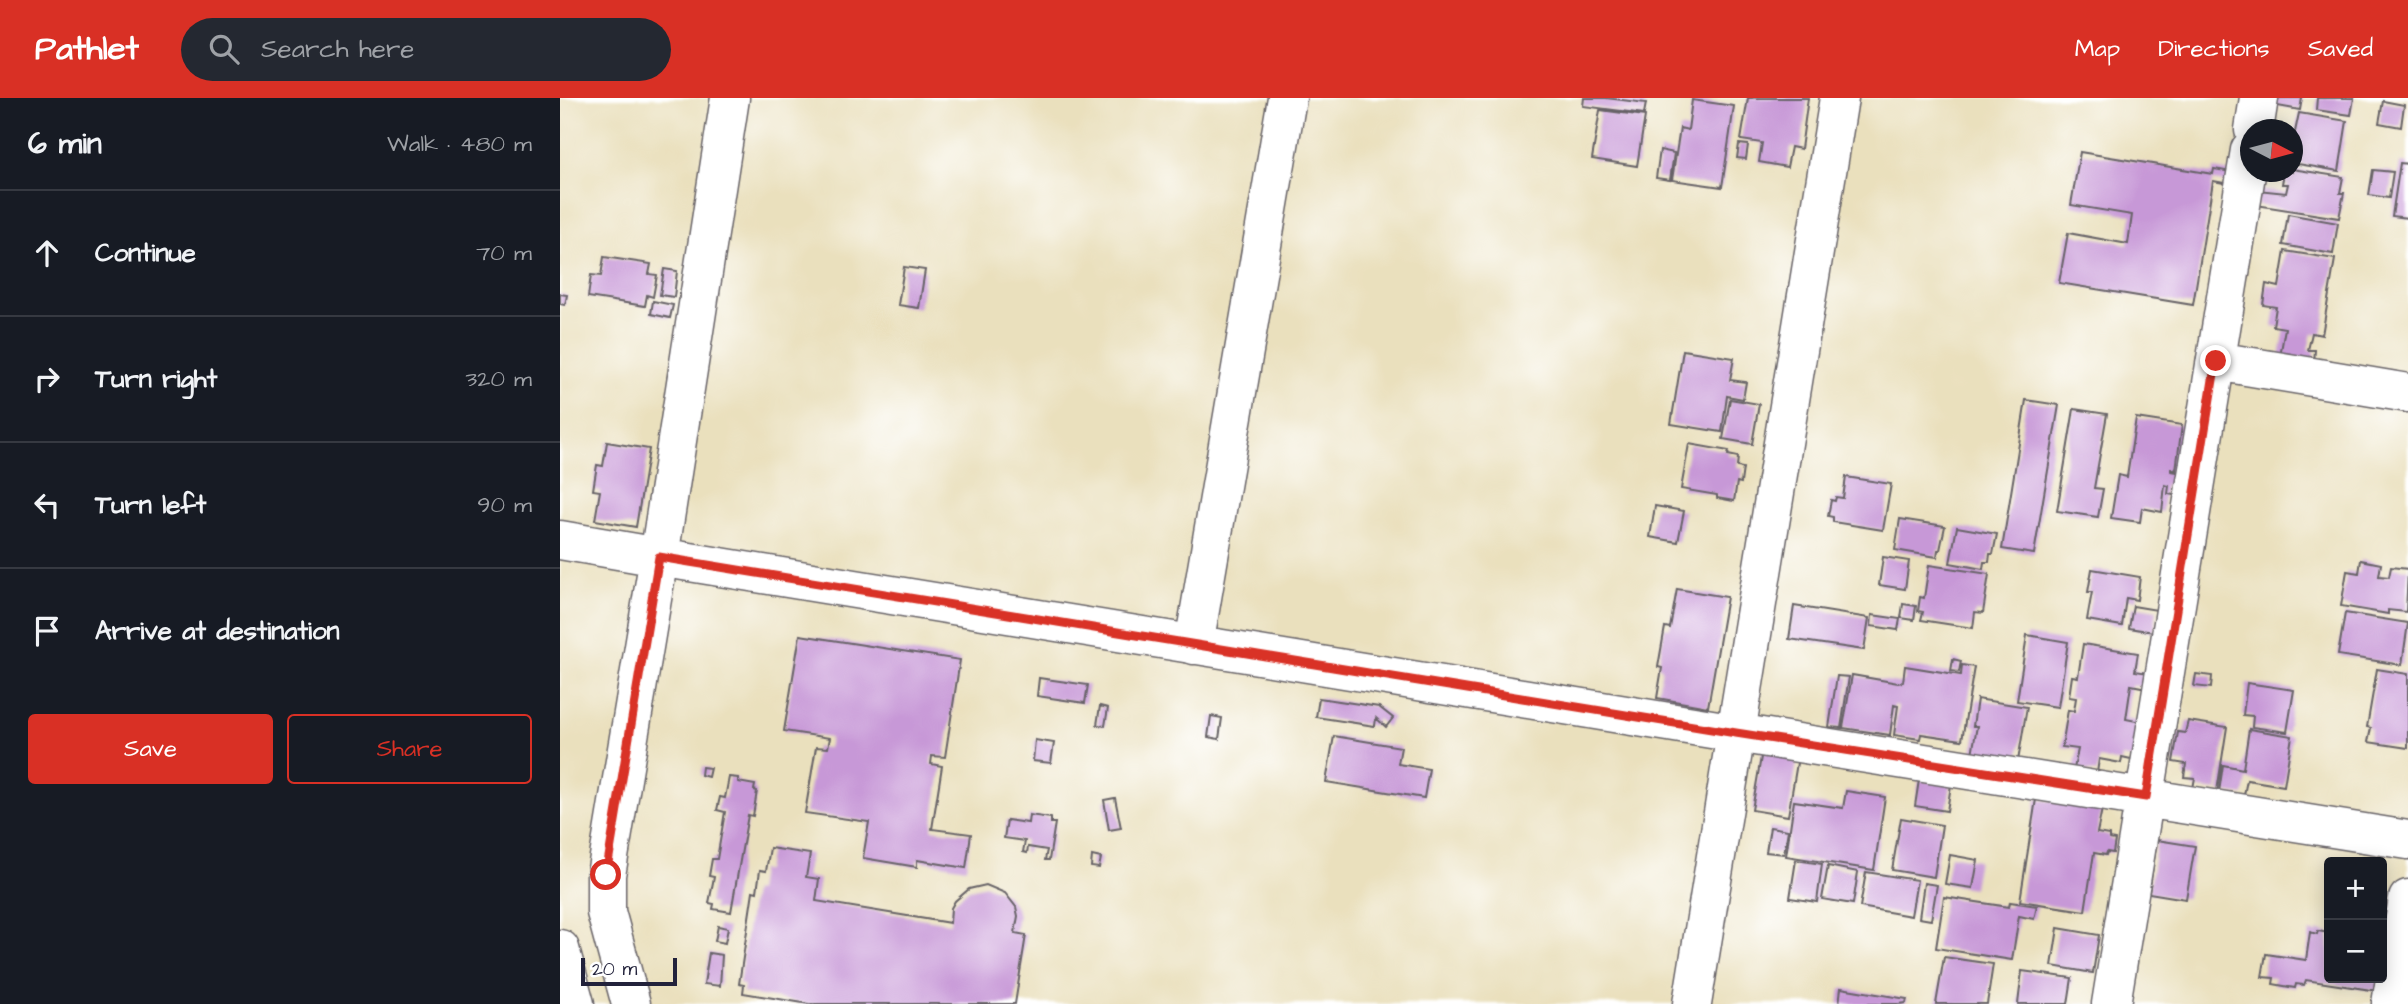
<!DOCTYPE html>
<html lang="en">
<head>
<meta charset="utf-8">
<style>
  :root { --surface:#171b24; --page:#242831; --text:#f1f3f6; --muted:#9ea1a6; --line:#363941; --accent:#d93025 }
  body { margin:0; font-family:"Architects Daughter",sans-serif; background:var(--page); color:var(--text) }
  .controls { position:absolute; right:21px; bottom:21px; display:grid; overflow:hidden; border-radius:7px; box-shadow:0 4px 18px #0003 }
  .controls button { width:63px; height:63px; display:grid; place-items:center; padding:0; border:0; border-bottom:2px solid var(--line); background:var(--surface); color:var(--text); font:35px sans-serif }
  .compass { position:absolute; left:1680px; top:21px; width:63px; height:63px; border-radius:50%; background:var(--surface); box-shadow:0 4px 18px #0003; rotate:96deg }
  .scale { position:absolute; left:21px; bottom:18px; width:96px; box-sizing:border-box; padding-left:7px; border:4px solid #22223b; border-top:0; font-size:19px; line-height:24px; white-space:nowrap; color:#22223b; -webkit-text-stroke:5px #fff; paint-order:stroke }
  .stop { position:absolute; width:21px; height:21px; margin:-16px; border:5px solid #d93025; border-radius:50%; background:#fff }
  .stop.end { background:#d93025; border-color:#fff; box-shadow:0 2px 7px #0008 }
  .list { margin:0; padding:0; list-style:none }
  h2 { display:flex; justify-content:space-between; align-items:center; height:91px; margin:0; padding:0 28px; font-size:30px }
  h2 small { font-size:23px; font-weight:400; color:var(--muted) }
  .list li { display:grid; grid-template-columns:46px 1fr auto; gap:21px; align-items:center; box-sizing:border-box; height:126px; padding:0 28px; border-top:2px solid var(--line) }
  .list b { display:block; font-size:26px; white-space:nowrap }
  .list em { font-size:23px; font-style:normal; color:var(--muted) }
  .actions { display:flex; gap:14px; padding:21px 28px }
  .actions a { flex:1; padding:16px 0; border:2px solid var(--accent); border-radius:7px; text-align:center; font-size:24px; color:var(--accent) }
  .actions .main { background:var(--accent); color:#fff }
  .icon { flex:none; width:38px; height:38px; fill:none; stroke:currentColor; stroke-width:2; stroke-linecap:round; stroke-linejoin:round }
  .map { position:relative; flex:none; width:1848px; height:906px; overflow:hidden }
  header { display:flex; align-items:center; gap:42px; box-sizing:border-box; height:98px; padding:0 35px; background:var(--accent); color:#fff }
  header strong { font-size:33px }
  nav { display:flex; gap:38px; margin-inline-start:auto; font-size:24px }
  .search { width:490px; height:63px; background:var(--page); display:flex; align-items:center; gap:18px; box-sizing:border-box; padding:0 24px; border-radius:38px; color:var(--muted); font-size:26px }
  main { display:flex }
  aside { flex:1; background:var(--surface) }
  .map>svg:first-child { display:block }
  .building { fill:#c798d7 }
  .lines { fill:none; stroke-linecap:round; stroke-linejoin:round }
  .minor-casing { stroke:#686468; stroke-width:41 }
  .minor { stroke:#fff; stroke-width:38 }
  .route { stroke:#d93025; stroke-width:9 }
</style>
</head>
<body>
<header>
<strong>Pathlet</strong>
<div class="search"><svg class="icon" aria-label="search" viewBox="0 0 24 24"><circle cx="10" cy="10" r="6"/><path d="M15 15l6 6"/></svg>Search here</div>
<nav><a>Map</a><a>Directions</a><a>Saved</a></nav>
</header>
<main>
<aside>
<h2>6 min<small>Walk · 480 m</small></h2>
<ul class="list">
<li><svg class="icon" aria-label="ahead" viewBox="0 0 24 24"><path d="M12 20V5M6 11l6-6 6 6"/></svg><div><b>Continue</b></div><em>70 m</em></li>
<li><svg class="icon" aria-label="right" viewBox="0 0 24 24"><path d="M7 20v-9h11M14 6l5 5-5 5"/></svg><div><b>Turn right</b></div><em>320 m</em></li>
<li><svg class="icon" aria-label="left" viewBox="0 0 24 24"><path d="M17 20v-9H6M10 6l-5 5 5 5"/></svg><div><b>Turn left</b></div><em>90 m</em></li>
<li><svg class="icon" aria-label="arrive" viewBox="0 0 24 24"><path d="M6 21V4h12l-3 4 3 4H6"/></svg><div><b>Arrive at destination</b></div></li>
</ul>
<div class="actions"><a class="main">Save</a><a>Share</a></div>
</aside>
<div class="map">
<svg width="1848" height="906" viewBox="0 0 1848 906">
  <rect width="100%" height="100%" fill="#fff"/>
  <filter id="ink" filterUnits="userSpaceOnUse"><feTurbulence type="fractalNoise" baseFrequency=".0143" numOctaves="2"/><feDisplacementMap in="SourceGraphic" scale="14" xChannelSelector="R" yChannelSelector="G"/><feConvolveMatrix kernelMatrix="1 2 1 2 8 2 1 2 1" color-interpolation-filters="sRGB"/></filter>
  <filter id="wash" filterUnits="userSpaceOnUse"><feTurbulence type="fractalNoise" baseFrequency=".00686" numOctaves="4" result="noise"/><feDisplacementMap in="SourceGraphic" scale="28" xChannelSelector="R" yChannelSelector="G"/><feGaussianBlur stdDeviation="1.57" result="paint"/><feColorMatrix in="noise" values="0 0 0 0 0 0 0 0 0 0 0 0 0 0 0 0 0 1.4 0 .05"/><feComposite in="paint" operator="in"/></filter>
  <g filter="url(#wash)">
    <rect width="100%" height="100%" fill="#eae0bd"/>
    <g id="blocks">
      <path class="building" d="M1024,0H1046L1086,5L1084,16L1023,8Z
        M1188,0H1248L1241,51L1231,49L1227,69L1199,64L1202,45L1181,42Z
        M1714,0H1742L1740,12L1712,7Z
        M1757,0H1794L1791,17L1756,12Z
        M1132,2L1174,8L1162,89L1112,82L1120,30L1128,32Z
        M1823,3L1844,7L1841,29L1819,25Z
        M1040,12L1085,18L1077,68L1032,61Z
        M1739,15L1787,23L1779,73L1732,65V48Z
        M1179,46L1188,47L1186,61L1177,60Z
        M1100,52L1114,55L1110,82L1096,80Z
        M1520,54L1653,76L1654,71L1677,75L1675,87L1653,83L1633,207L1499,185L1508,135L1568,146L1572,117L1511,107Z
        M1840,65L1848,66V120L1832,118Z
        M1732,71L1783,79L1780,95H1784L1779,120L1696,107L1698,92L1726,95L1728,86H1722L1724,74H1732Z
        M1813,72L1833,74L1829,100L1809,97Z
        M1728,116L1778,125L1773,156L1723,147Z
        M1725,153L1775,161L1762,237L1752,235L1748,252H1755L1754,264L1720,259L1725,230L1713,228L1716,209L1703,207L1706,186L1719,189Z
        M44,159L91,166L89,176L97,177L93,199L87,197L85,208L28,199L31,177L41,178Z
        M344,169L365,172L359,210L338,207Z
        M104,171L117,173L114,199L100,197Z
        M0,196L7,197L5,207L0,206Z
        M93,203L113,207L110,220L91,216Z
        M1123,252L1174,260L1170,282L1186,284L1183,301L1167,298L1162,334L1111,326Z
        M1170,301L1199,306L1192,346L1163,341Z
        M1466,302L1499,307L1474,456L1442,451Z
        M1514,311L1547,316L1534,390L1543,391L1538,419L1497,413Z
        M1576,320L1622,327L1616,372L1611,371V373L1623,375L1619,398L1608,396L1609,388L1605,387L1602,414L1582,410L1580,424L1551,420L1558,377L1567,379Z
        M47,344L89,351L76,429L35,422L40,393L33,392L37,367L43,368Z
        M1129,346L1169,353L1168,357L1178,359L1177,369L1183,370L1181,385L1177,384L1174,403L1157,400V397L1121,391Z
        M1286,379L1331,386L1323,432L1273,424V419L1268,418L1271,402L1275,403L1276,399L1283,400Z
        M1095,408L1124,413L1118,444L1090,439Z
        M1340,421L1385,428L1380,452H1378L1377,459L1335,452Z
        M1397,429L1437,436L1433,456H1430L1429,464H1424L1423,471L1390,465Z
        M1323,459L1349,463L1345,491L1319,487Z
        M1801,462L1821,466L1819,478L1829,479L1831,469L1848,471L1846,514L1828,512V516L1781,508L1787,473L1799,475Z
        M1369,467L1429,476L1423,515L1415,514L1413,530L1361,522L1363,514L1358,513L1360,499L1364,500Z
        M1532,471L1580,479L1577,502L1566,500L1562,528L1527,522L1532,494H1528Z
        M1117,491L1167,499L1148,609L1097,600L1102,570L1098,569L1105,529L1110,530Z
        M1343,506L1356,508L1354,522L1341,520Z
        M1234,508L1309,520L1304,552L1229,541Z
        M1573,508L1597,512L1594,534L1569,530Z
        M1785,515L1848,525L1842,567L1778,557Z
        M1312,517L1340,521L1338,532L1311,528Z
        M240,537L400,562L385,659L372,658L371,666L382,668L372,731L411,736L406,770L357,762V769L303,760L309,724L245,715L256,649L268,650L270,640L224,633Z
        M1467,537L1508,544L1498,609L1457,603Z
        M1523,546L1578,555L1575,573L1595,576L1592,591L1571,587L1566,621L1586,625L1580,663L1562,659L1561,665L1539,661L1537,675L1514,671L1518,651L1502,649L1508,612L1514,613L1516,600L1509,599L1512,578L1518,579Z
        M1393,561L1401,563L1399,574L1391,573Z
        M1402,567L1414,569L1402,642L1361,636L1360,641L1334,637L1338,608L1334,607L1330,637L1283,630L1292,577L1338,585L1343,584L1345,568L1401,577Z
        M1817,571L1848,576V650L1808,644L1811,630L1807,629Z
        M1636,576L1652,578L1651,590L1634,588Z
        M1277,578L1289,579L1281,630L1269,629Z
        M479,580L528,587L525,605L477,598Z
        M1687,585L1734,592L1727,634L1692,629L1693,618L1683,617Z
        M759,600L819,609L833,620L826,629L816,620L815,628L756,619Z
        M1417,601L1467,609L1458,663L1412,656L1417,628H1413Z
        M540,608L548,610L545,628L537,627Z
        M651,618L662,620L659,641L648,639Z
        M1628,623L1667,629L1657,693L1633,690L1635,680L1624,679L1626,666L1613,664L1618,634L1625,635Z
        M1689,631L1732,638L1724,688L1687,682L1684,697L1659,694L1663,667L1683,671Z
        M774,638L841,649L838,666L869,671L864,700L766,684Z
        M475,642L494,645L491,665L473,663Z
        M1202,653L1238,659L1228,718L1192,712Z
        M142,669L150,670L148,679L141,677Z
        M169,679L178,680V684L195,687L194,692L197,693L193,718L188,717L171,814L153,811L154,806L149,805L154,779L149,778L152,761H157L165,714L157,712L160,699L165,700Z
        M1359,682L1391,687L1387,713L1355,708Z
        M1286,693L1325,699L1314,772L1226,758L1234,703L1283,710Z
        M555,700L561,730L549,732L544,702Z
        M1476,701L1542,711L1537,735L1549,737V741L1555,742L1553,755L1547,754L1546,757L1534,755L1525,813L1460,803Z
        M469,717L491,720V725H495L489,762H485L487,752L468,749L467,755L463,754L465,743L444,740L447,722L468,725Z
        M1341,720L1382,727L1374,779L1332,772Z
        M1210,729L1228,732L1224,756L1206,754Z
        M1597,742L1635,748L1626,801L1589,795Z
        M210,750L250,756L246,779L259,781L256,803L390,825L391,810L395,803L409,791L426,787L445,795L456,809L458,818L455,835L466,837L455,906H249L183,895L184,887L179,886L193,793L197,794L200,772L206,773Z
        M1390,757L1418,762L1413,790L1385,786Z
        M532,758L541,760L539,770L531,769Z
        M1236,762L1262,766L1257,804L1230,800Z
        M1268,768L1298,774L1293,806L1262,801Z
        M1306,774L1357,782L1351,818L1300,809Z
        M1364,785L1377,787L1371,822L1359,820Z
        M1384,799L1449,809L1450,804L1477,808L1474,821L1459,818L1452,862L1376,850Z
        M158,828L168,830L165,845L155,843Z
        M1498,830L1539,837L1533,875L1492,868Z
        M1758,833L1769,835V880H1821L1818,893L1746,882L1744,887L1736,886L1735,890L1713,886L1714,880L1702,879L1706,856L1746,862L1750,834L1757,836Z
        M149,855L162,857L160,888L144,886Z
        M1384,859L1433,866L1427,906H1376Z
        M1462,873L1512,880L1508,906H1458Z
        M1281,890L1347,901L1346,905L1339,906H1279Z"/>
    </g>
  </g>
  <g filter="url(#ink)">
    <use href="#blocks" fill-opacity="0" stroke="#686468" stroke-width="2"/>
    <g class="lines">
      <g class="minor-casing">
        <path id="minor" d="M1694,32L1699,0
          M1656,263L1848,295
          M0,442L99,459L170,0
          M634,547L727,0
          M0,851L15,906
          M71,906L46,814V777L99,459L1176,635L1848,742
          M1132,906L1279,0
          M1551,906L1690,52
          M1831,906L1848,801"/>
      </g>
      <use href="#minor" class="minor"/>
    </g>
  </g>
  <g class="lines" filter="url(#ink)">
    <path class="route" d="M46,777L99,459L1176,635L1586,699L1656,263"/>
  </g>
</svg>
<div class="controls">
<button>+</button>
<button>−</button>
</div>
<svg class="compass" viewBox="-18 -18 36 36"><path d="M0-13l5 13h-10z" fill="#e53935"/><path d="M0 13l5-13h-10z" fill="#9ea1a6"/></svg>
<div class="scale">20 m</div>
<div class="stop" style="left:46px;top:777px"></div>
<div class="stop end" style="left:1656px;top:263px"></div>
</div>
</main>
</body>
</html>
